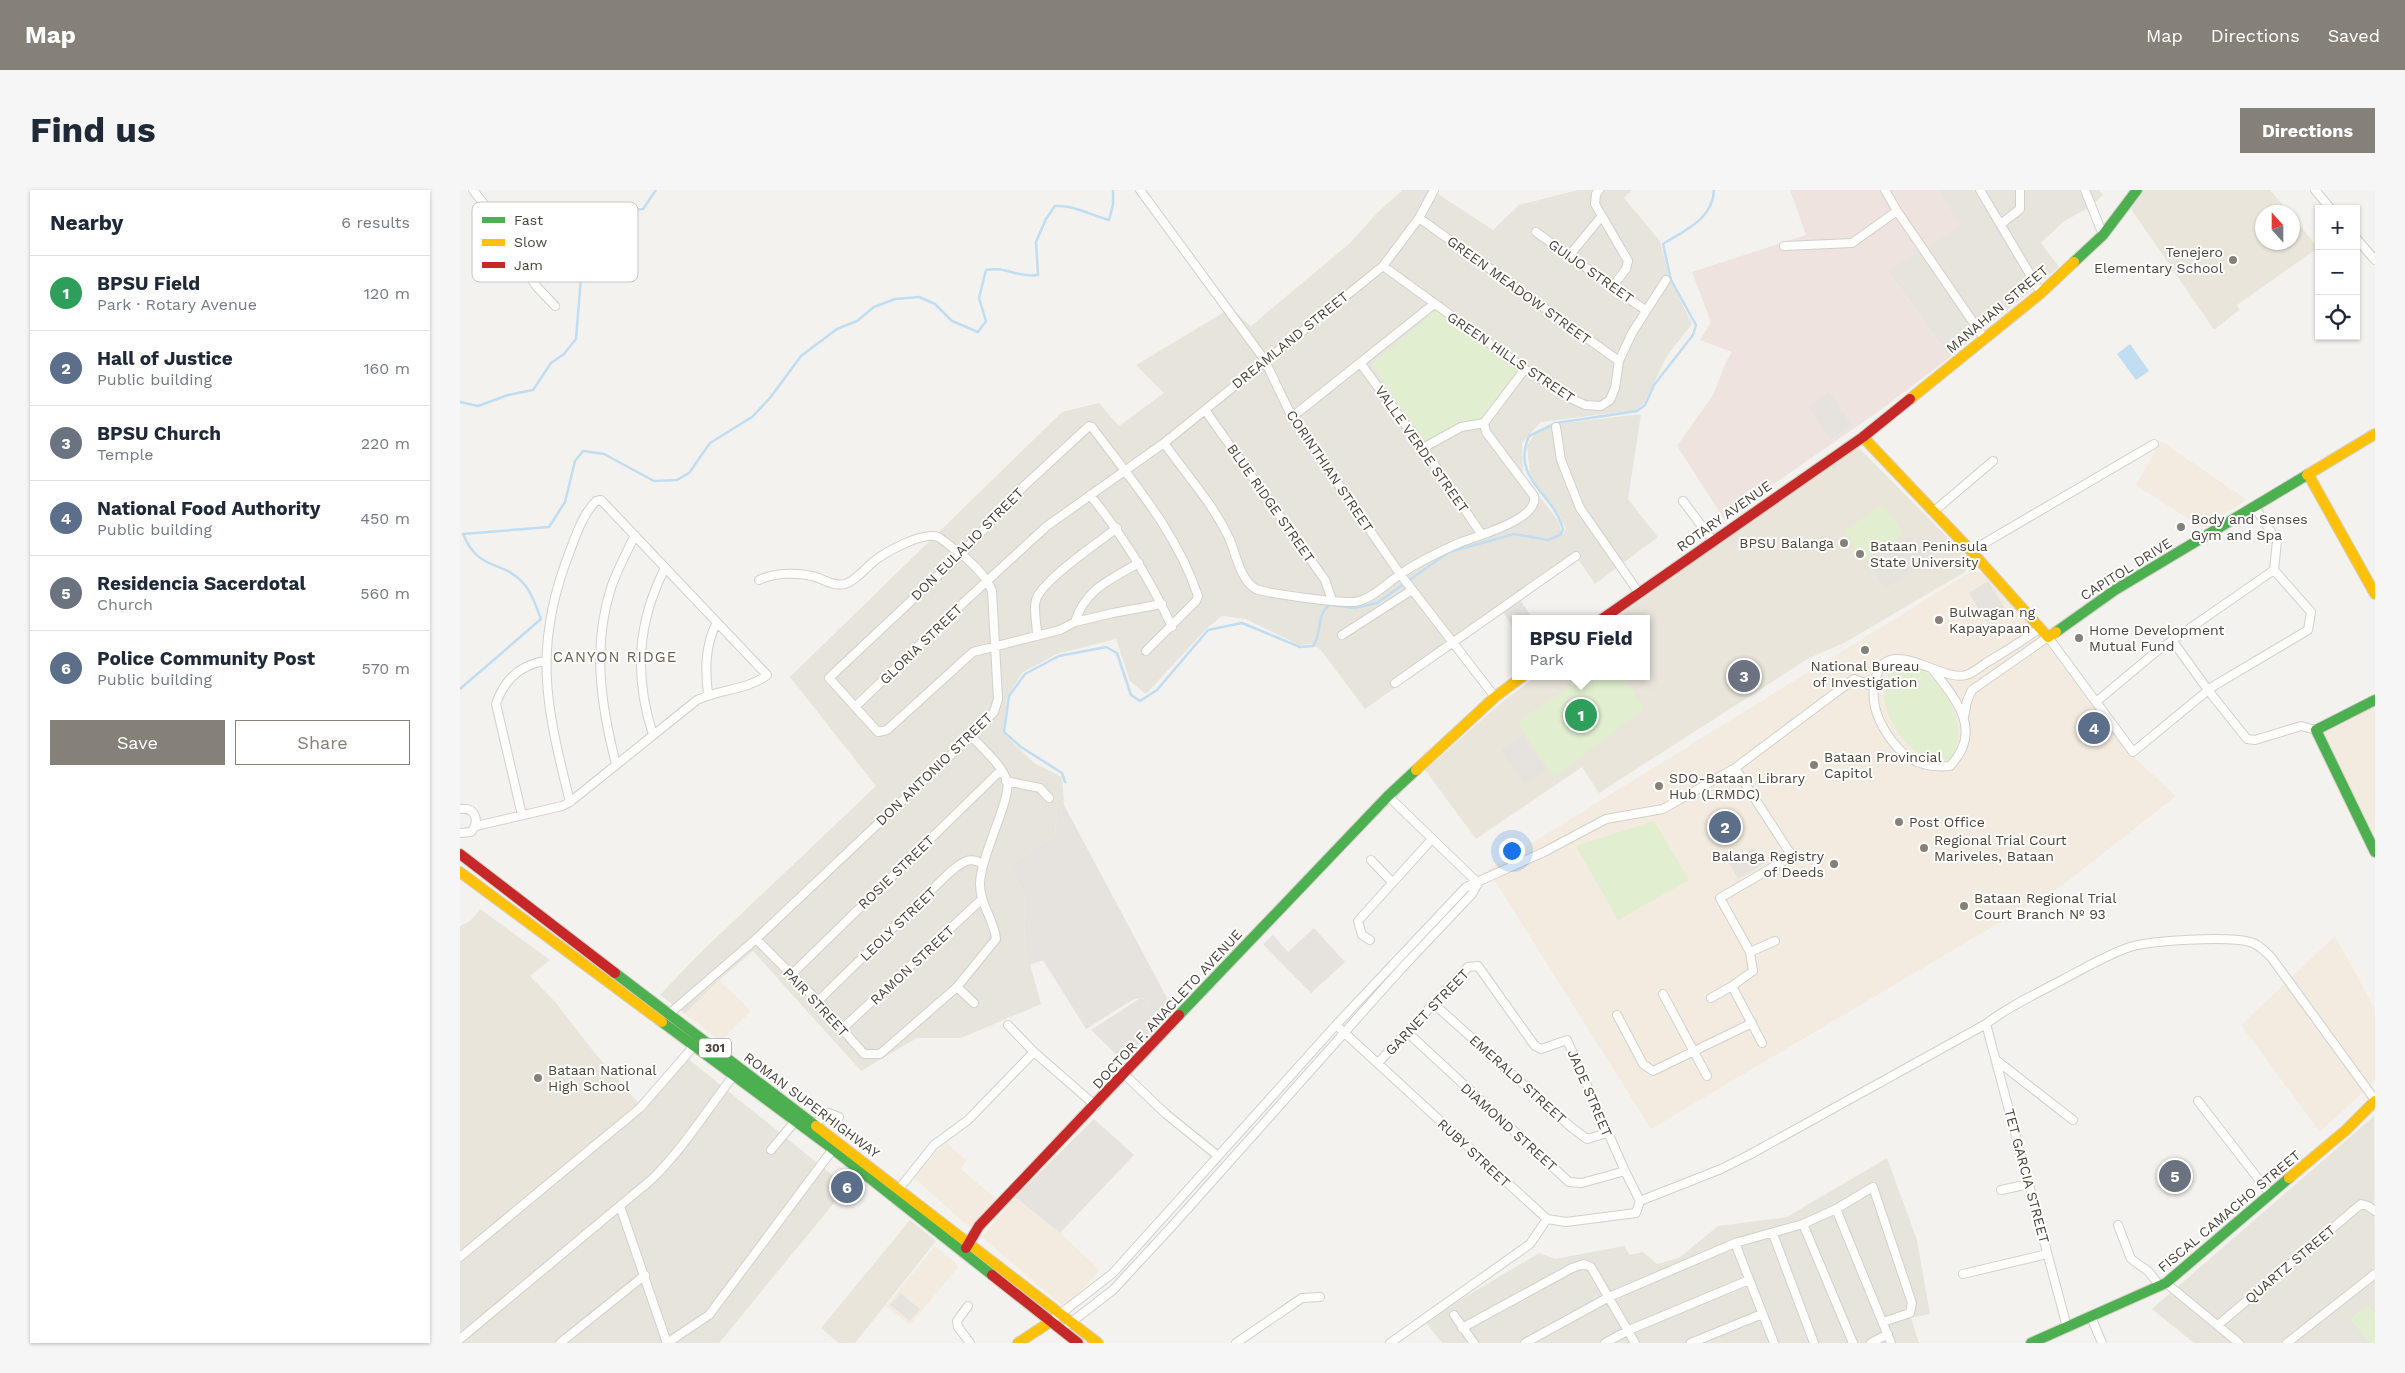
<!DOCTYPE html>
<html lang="en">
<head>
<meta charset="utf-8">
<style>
  :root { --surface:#fff; --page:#f6f6f7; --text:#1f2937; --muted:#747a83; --line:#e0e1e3; --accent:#868178 }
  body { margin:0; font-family:"Work Sans",sans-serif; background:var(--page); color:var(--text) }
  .controls { position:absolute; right:15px; top:15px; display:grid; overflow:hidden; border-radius:0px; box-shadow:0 1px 4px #0004 }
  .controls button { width:45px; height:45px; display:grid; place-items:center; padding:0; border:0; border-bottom:1px solid var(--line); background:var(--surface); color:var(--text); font:25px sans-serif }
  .compass { position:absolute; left:1795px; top:15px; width:45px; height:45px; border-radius:50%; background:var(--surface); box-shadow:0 1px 4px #0004; rotate:339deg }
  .you { position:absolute; left:1051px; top:660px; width:18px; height:18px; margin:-12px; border:4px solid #fff; border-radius:50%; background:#1a73e8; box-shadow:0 0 0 8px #1a73e833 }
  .badge { display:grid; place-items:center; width:32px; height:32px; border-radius:50%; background:var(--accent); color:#fff; font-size:16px; font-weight:700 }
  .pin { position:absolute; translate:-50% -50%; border:2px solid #fff; box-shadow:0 1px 5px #0006 }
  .popup { position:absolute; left:1052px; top:425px; width:138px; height:65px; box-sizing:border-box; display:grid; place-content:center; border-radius:0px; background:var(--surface); filter:drop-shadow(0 1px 4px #0005); font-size:16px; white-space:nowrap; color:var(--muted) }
  .popup b { font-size:19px; color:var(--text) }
  .popup::after { content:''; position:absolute; left:50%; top:100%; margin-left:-10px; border:10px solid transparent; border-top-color:var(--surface) }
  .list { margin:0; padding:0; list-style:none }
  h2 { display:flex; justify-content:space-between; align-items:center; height:65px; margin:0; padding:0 20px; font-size:21px }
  h2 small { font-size:16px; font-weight:400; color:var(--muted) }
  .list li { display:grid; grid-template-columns:32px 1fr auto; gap:15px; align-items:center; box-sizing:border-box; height:75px; padding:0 20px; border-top:1px solid var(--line) }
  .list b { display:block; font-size:19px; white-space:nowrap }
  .list p { margin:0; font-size:16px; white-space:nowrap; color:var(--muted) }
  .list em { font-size:16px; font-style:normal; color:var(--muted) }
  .actions { display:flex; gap:10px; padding:15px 20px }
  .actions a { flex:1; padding:11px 0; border:1px solid var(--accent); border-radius:0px; text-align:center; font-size:18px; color:var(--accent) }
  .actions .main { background:var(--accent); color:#fff }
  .icon { flex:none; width:28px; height:28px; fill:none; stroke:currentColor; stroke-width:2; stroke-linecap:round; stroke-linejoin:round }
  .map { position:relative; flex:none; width:1915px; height:1153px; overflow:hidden; border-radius:0px }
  header { display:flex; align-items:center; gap:30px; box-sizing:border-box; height:70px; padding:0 25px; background:var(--accent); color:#fff }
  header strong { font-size:24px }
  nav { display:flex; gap:28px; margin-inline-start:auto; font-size:18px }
  .intro { display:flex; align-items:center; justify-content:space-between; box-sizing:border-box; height:120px; padding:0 30px }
  h1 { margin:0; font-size:35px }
  .button { padding:12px 22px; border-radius:0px; background:var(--accent); color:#fff; font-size:18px; font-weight:700 }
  main { display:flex; gap:30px; padding:0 30px }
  aside { flex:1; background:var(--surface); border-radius:0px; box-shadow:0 1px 4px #0004 }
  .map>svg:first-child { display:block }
  .residential { fill:#e7e4dc }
  .commercial { fill:#f3ebdf }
  .industrial { fill:#e6e2de }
  .education { fill:#eae5da }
  .medical { fill:#eee3df }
  .green { fill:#e1eecf }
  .parking { fill:#e6e3df }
  .water { fill:#c0ddf1 }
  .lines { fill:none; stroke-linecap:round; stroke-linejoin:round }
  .stream { stroke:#c0ddf1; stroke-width:2.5 }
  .street-casing { stroke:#d2d0cb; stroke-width:10 }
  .fast-casing { stroke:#d3cfc5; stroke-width:12 }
  .slow-casing { stroke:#d3cfc5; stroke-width:12 }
  .jam-casing { stroke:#d3cfc5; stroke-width:12 }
  .street { stroke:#fdfdfc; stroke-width:8 }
  .fast { stroke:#4caf50; stroke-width:10 }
  .slow { stroke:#ffc107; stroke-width:10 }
  .jam { stroke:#c62828; stroke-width:10 }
  .poi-dot { fill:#868178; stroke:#fff; stroke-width:2 }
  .labels { text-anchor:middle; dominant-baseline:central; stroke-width:4; stroke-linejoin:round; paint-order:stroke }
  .shield { fill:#fff; stroke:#817c74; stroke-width:1 }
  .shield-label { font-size:12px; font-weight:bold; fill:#4b4439 }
  .poi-label { font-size:14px; fill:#4b4439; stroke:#fff; text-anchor:start }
  .street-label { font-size:14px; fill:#4b4439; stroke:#fff }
  .neighbourhood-label { font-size:15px; letter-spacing:1px; fill:#6e6250; stroke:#fff }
  .key { fill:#fff; stroke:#c9c7c4; stroke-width:1 }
  .key-label { font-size:14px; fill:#4b4439 }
</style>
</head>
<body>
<header>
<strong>Map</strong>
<nav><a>Map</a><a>Directions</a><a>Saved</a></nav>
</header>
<div class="intro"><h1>Find us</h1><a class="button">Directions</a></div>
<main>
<aside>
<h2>Nearby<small>6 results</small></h2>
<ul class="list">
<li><span class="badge" style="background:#2e9e5b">1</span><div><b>BPSU Field</b><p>Park · Rotary Avenue</p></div><em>120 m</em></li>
<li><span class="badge" style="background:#5c6f8a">2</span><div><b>Hall of Justice</b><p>Public building</p></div><em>160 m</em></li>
<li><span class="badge" style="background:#6b7280">3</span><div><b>BPSU Church</b><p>Temple</p></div><em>220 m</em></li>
<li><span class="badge" style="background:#5c6f8a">4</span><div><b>National Food Authority</b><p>Public building</p></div><em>450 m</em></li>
<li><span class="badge" style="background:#6b7280">5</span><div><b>Residencia Sacerdotal</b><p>Church</p></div><em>560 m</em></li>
<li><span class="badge" style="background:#5c6f8a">6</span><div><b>Police Community Post</b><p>Public building</p></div><em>570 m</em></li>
</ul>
<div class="actions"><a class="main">Save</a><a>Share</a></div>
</aside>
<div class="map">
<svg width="1915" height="1153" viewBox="0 0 1915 1153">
  <rect width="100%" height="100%" fill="#f4f2ee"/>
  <path class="residential" d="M943,0H972L1033,40L1059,15L1118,0H1172L1164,8L1200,51L1209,87L1232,134L1207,166L1184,213L1176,220L1081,232L1062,253L1063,285L1099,332L1102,345L1106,339L1099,324L1070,287L1067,256L1075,243L1097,234L1181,224L1168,309L1198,347L1135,394L1118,369L905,519L860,459L851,454L839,455L786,429L762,426L747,438L686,504L670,491L656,449L597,464L562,483L547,507L543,543L574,573L602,587L604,615L597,618L595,645L549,676L566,708L564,752L581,814L501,848H457L401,881L293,761L259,790L225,824L200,805L240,763L416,596L330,487L602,222L639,213L659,236L704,203L676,175L771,118L791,136L890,53L920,20Z
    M1478,0H1639L1643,5L1629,18L1604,31L1581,53L1599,77L1490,167L1427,80L1500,36Z
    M226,867L387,997L259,1153H0V1068L181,923Z
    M1914,926L1915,1153H1734L1692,1119Z
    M1427,968L1457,1050L1470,1124L1451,1128L1459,1153H982L965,1131L1079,1063L1095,1069L1164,1056L1170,1065L1183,1062L1197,1074L1219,1068L1258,1036L1327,1027Z"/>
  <path class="commercial" d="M1701,251L1787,310L1741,337L1676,295Z
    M1512,381L1519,382L1526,386L1563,424L1667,561L1716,606L1603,695L1191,939L1028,680Z
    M1915,516V646L1862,544Z
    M1875,746L1915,819V891L1860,942L1781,835Z
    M259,790L291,821L261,851L225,824Z
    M486,952L507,971L500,978L537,1010L510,1038L453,987Z
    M555,1007L600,1043L640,1080L605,1118L522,1047Z
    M475,1056L499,1076L450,1135L426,1116Z"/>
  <path class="industrial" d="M604,615L714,821L700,835L685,808L674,809L626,839L583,770L570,775L564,752L566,708L549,676L595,645L597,618Z
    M854,738L885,772L851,803L803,754L813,745L828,762Z
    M634,929L674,965L600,1043L555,1007Z"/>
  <path class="education" d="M1681,0H1810L1829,22H1802V52H1832L1833,27L1858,58L1777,115L1779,120L1754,140L1671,19Z
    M1398,257L1508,368L1505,382L1384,453L1349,468L1139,603L1122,577L1016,649L965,580L1042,512L1077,486H1186V429H1155L1244,363Z
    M20,719L90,770L70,786L96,813L134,862L179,914L0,1063V736L10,731Z
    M450,1030L476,1051L395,1153H379L361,1138Z"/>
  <path class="medical" d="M1330,0H1478L1501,36L1427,80L1490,167L1422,219L1273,322L1266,332L1217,256L1253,205L1267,170L1272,162L1240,150L1251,132L1232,82L1346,45Z"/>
  <path class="green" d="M977,120L1057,182L1021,228L964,251L911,174Z
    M1422,314L1443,343L1404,371L1383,342Z
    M1443,473C1447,475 1453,475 1458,477C1483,490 1511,538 1492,565C1470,599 1387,500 1443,473Z
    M1125,486H1161L1185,518L1094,587L1057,532Z
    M1194,631L1229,690L1158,730L1116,656Z
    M1908,1115L1915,1124V1153H1910L1890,1129Z"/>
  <path class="parking" d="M1369,202L1392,235L1371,250L1348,217Z
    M1450,346L1469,369L1425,399L1410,375Z
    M1528,391L1546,420L1527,432L1509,403Z
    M1061,411L1073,429H1056V442L1043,422Z
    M1062,545L1086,580L1065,594L1041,559Z
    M1294,658L1304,674L1278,689L1269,673Z
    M685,808L700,835L662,870L631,840L679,809Z
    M440,1103L460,1119L450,1131L430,1115Z"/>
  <path class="water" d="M1670,154L1689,181L1676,190L1657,164Z"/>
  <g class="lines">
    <path class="stream" d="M0,212L18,216L48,205L73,200L91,173L104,164L116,149L121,87C143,69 142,56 144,30L155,21L183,19L196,0
      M0,499L81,429C76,417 73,404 64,394C43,369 19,383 3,344L89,337L105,312L115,271L123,261L144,264L194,291L217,290L229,283L250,253L292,227L310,208L341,166L377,139L397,131L414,117L435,109L459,107L475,114L492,131L518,142L526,131L519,108L526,80C547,76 556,88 578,85L576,52L586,29L595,16C614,15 630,25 649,30L653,15V0
      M605,592L602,583L561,557L544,542L549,506L565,484L599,466L646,457L657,463L671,505L680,511L697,500L748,440L782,433L840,457L853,456C863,442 855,428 869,415L895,418L917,413L989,362L1054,344L1088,350L1100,345L1103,340C1096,304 1050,291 1069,246L1096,233L1177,221L1185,215L1194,195L1233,145L1236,135L1211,90L1203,54C1225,40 1253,29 1254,0"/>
    <g class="street-casing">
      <path id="street" d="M13,0L27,18V29L48,62L61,74L77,97L95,116
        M680,0L804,169L832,227L940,384L1035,507
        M1139,0L1136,4L1135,14L1168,71L1166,79L1153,96
        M1425,0L1437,21
        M1520,0L1581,103
        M1625,0L1643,45
        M1855,0L1871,19
        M959,28L1159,171
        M1541,34L1560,19V0
        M1076,42L1185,120
        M1896,48L1915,70
        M1324,56L1392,53L1437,21L1524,148
        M1109,66L1141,27
        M923,76L1065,179L1106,206L1125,215L1141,216L1150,210L1155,198L1159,171L1172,143L1206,90
        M901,174L963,258L1022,345
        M745,220L865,390L872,410
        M832,227L974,114
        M1096,237L1101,270L1120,318L1179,403
        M704,253C726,284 754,315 770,350C776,365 781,391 796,399C808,404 880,413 894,412C912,410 928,392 942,383C960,371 979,362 999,353C1016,346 1079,330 1074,306L1026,242L1024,233L1065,179
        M963,258L1001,237L1024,233
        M630,305C663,346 690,389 712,437
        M1223,311L1253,351
        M1473,322L1533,271
        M1511,361L1694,254
        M615,432C625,399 651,389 679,373
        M577,445C577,434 573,420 576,410C581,391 640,351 657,338
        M882,445L952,400
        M1712,450L1748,500L1787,549L1795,550L1841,536L1856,540
        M686,461L736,411L738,406C717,342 671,290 632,237L629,236L563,297L501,364L369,488L418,542L427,540L513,462L600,440L615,432L653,423L702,414
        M1472,479C1496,509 1524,541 1490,576C1470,578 1452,574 1438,558C1423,541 1411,521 1414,497C1422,437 1479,493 1506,485C1513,483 1520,477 1526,473C1544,462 1563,451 1580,438
        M935,493L1116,366
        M248,504C245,479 245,455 257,432
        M1636,512L1697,461L1814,380L1817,351L1794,316
        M395,517L503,413L587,336L704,253L923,76L959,28L974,0
        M1504,527L1507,511L1512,500L1588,447L1673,562L1752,497L1848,440L1851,422L1814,380
        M193,545C174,486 177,433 205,378
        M156,574C141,516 132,457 151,398C157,380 167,362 175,345
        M1275,578L1332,666L1260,708L1290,762L1293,781L1272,796L1302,853
        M546,591L580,598L589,608
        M928,606L1018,693
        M0,619C16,617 20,631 11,642L0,643
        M62,625L36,514C44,490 59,475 85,471
        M16,636L102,616L110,612L237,510C259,499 288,500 307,485L141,310L136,311C123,324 116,345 110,361C72,457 86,516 110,612
        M911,670L932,692
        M296,749L358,811L404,864H420L497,797L536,749C534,729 520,715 520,694C520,667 552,608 547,591C541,574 523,559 511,546
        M910,750L902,745L898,731L972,649
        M1290,762L1315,751
        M332,784L541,580
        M497,797L514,813
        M1203,804L1247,886
        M1251,808L1272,796
        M358,811L489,683C500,674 509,665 522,674
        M974,814L1111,937L1127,949L1147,943
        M209,824L296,749L511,546L534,522L538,509L532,401C526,386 510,370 497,361C491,357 484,350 478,347C463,341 423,363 412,373C404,380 395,391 385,394C373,397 362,388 352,386C335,382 314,383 299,390
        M1157,825L1183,874L1193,881L1292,833
        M1526,834L1607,1137
        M548,835L574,862L636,916
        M876,835L1087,1029L1106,1032L1176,1023L1180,1011L1165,981L1107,850L1081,859L1075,856L1018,776L1008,777L918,873
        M382,839L521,710
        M947,842L1109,992L1122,993L1165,981
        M1536,870L1613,930
        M665,885L706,924L758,966
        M1738,911L1810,1004
        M354,934L369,923L379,927
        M311,960L336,930
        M439,999L474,955L508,930L574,862
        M1541,1000L1569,994
        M1180,1011L1261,979L1289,965L1526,834C1549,816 1576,804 1602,790C1623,779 1645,766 1667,758C1688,750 1769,746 1790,752C1799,754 1804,761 1811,767L1915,910
        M160,1016L207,1153
        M1376,1019L1431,1153
        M1343,1034L1393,1153
        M1658,1035L1671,1069L1688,1081L1700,1096
        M1313,1044L1354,1153
        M1275,1053L1314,1153
        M0,1067L180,918L234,856
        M1503,1084L1587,1064
        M1706,1093L1779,1153
        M508,1116L497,1131L498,1137L510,1153
        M994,1125L1014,1153
        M1631,1127L1642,1153
        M590,1132L653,1083L876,835L1006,697L1084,662L1146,629L1203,619L1275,578L1394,489L1414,497
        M609,1134L653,1100L714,1034L941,779L1012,704L1018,693
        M1758,1135L1901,1014L1908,1016L1915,1021
        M1002,1138L1112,1078L1124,1074L1131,1077L1175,1153
        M0,1149L191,990C223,959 247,920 274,885
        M100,1153L185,1085
        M207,1153L249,1125L373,959
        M776,1153L842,1108L860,1107
        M930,1153L1070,1054L1087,1029
        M1065,1153L1149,1107L1275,1053L1343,1034L1376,1019L1413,997L1452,1113L1450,1123L1423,1132
        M1145,1153L1169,1140L1289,1090
        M1231,1153L1302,1124
        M1411,1153L1428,1144
        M1827,1153L1915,1084"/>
    </g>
    <g class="fast-casing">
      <path id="fast" d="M1614,72L1643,45L1677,0
        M1596,442L1655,400L1847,285
        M1915,510L1856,540L1915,662
        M155,783L356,936
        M719,825L928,606L956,580
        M202,832L373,959L532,1085
        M1571,1153L1706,1093L1829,988"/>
    </g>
    <g class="slow-casing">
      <path id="slow" d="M1450,209L1581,103L1614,72
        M1403,247L1511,361L1588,447L1596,442
        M1848,284L1915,404
        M1847,285L1915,244
        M956,580L1035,507L1063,486
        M0,682L202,832
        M356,936L638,1153
        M1829,988L1886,940L1915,911
        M558,1153L590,1132"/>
    </g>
    <g class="jam-casing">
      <path id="jam" d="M1142,429L1403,247L1450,209
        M0,664L155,783
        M506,1058L519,1036L719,825
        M532,1085L618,1153"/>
    </g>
    <use href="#street" class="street"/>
    <use href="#fast" class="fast"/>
    <use href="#slow" class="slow"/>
    <use href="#jam" class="jam"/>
  </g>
  <g class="poi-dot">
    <circle cx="1773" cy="70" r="5"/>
    <circle cx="1721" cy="337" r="5"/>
    <circle cx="1384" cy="353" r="5"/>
    <circle cx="1400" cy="364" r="5"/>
    <circle cx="1479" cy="430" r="5"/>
    <circle cx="1619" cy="448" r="5"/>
    <circle cx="1405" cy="460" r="5"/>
    <circle cx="1354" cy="575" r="5"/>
    <circle cx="1199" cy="596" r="5"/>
    <circle cx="1439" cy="632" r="5"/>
    <circle cx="1464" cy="658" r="5"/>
    <circle cx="1374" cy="674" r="5"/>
    <circle cx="1504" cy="716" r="5"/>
    <circle cx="78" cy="888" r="5"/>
  </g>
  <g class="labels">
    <rect class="shield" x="239" y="848.5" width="32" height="19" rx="4"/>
    <g class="shield-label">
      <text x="255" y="858">301</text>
    </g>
    <g class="poi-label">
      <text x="1763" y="62" text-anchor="end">Tenejero<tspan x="1763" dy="16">Elementary School</tspan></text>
      <text x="1731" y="329">Body and Senses<tspan x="1731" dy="16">Gym and Spa</tspan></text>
      <text x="1374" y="353" text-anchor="end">BPSU Balanga</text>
      <text x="1410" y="356">Bataan Peninsula<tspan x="1410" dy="16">State University</tspan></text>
      <text x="1489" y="422">Bulwagan ng<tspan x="1489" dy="16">Kapayapaan</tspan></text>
      <text x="1629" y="440">Home Development<tspan x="1629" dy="16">Mutual Fund</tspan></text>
      <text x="1405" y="476" text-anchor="middle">National Bureau<tspan x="1405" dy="16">of Investigation</tspan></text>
      <text x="1364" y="567">Bataan Provincial<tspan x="1364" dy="16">Capitol</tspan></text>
      <text x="1209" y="588">SDO-Bataan Library<tspan x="1209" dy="16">Hub (LRMDC)</tspan></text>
      <text x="1449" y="632">Post Office</text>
      <text x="1474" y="650">Regional Trial Court<tspan x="1474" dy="16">Mariveles, Bataan</tspan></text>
      <text x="1364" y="666" text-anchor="end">Balanga Registry<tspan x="1364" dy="16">of Deeds</tspan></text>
      <text x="1514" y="708">Bataan Regional Trial<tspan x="1514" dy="16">Court Branch № 93</tspan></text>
      <text x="88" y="880">Bataan National<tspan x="88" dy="16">High School</tspan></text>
    </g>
    <g class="street-label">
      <text transform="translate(1131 81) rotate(35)">GUIJO STREET</text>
      <text transform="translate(1059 100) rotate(36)">GREEN MEADOW STREET</text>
      <text transform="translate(1537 119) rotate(-40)">MANAHAN STREET</text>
      <text transform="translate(830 150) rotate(-39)">DREAMLAND STREET</text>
      <text transform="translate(1051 167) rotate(34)">GREEN HILLS STREET</text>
      <text transform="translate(962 259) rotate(55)">VALLE VERDE STREET</text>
      <text transform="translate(870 281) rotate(56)">CORINTHIAN STREET</text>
      <text transform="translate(811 313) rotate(55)">BLUE RIDGE STREET</text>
      <text transform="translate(1264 326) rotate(-35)">ROTARY AVENUE</text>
      <text transform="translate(507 354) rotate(-45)">DON EULALIO STREET</text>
      <text transform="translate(1666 379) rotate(-32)">CAPITOL DRIVE</text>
      <text transform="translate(461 454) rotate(-44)">GLORIA STREET</text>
      <text transform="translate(474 579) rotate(-44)">DON ANTONIO STREET</text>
      <text transform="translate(436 682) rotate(-44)">ROSIE STREET</text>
      <text transform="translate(438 734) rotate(-44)">LEOLY STREET</text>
      <text transform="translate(452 775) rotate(-43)">RAMON STREET</text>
      <text transform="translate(356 812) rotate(47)">PAIR STREET</text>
      <text transform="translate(707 819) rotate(-47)">DOCTOR F. ANACLETO AVENUE</text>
      <text transform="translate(967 822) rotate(-46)">GARNET STREET</text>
      <text transform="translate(1058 889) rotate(42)">EMERALD STREET</text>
      <text transform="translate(1130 903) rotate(67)">JADE STREET</text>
      <text transform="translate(352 915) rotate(37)">ROMAN SUPERHIGHWAY</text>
      <text transform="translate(1049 937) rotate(42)">DIAMOND STREET</text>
      <text transform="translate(1014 963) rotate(43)">RUBY STREET</text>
      <text transform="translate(1567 986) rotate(75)">TET GARCIA STREET</text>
      <text transform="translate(1769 1021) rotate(-40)">FISCAL CAMACHO STREET</text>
      <text transform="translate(1830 1074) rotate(-40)">QUARTZ STREET</text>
    </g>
    <g class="neighbourhood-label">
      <text x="155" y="467">CANYON RIDGE</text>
    </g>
  </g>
  <rect x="12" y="12" width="166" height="80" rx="8" class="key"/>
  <rect x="22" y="27" width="23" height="6" fill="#4caf50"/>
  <rect x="22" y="49" width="23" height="7" fill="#ffc107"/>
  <rect x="22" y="72" width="23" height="6" fill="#c62828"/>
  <g class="key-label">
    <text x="54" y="35">Fast</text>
    <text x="54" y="57">Slow</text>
    <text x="54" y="80">Jam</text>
  </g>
</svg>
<div class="controls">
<button>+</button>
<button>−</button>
<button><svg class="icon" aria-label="locate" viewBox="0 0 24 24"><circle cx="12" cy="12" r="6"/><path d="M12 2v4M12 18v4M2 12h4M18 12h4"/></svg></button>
</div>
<svg class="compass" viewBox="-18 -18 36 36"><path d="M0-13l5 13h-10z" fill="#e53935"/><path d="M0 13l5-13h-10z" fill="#747a83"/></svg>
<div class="you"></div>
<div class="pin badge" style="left:1121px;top:525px;background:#2e9e5b">1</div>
<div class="popup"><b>BPSU Field</b>Park</div>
<div class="pin badge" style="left:1265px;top:637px;background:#5c6f8a">2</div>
<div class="pin badge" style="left:1284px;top:486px;background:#6b7280">3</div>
<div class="pin badge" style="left:1634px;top:538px;background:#5c6f8a">4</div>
<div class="pin badge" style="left:1715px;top:986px;background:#6b7280">5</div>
<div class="pin badge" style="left:387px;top:997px;background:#5c6f8a">6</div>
</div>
</main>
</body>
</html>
